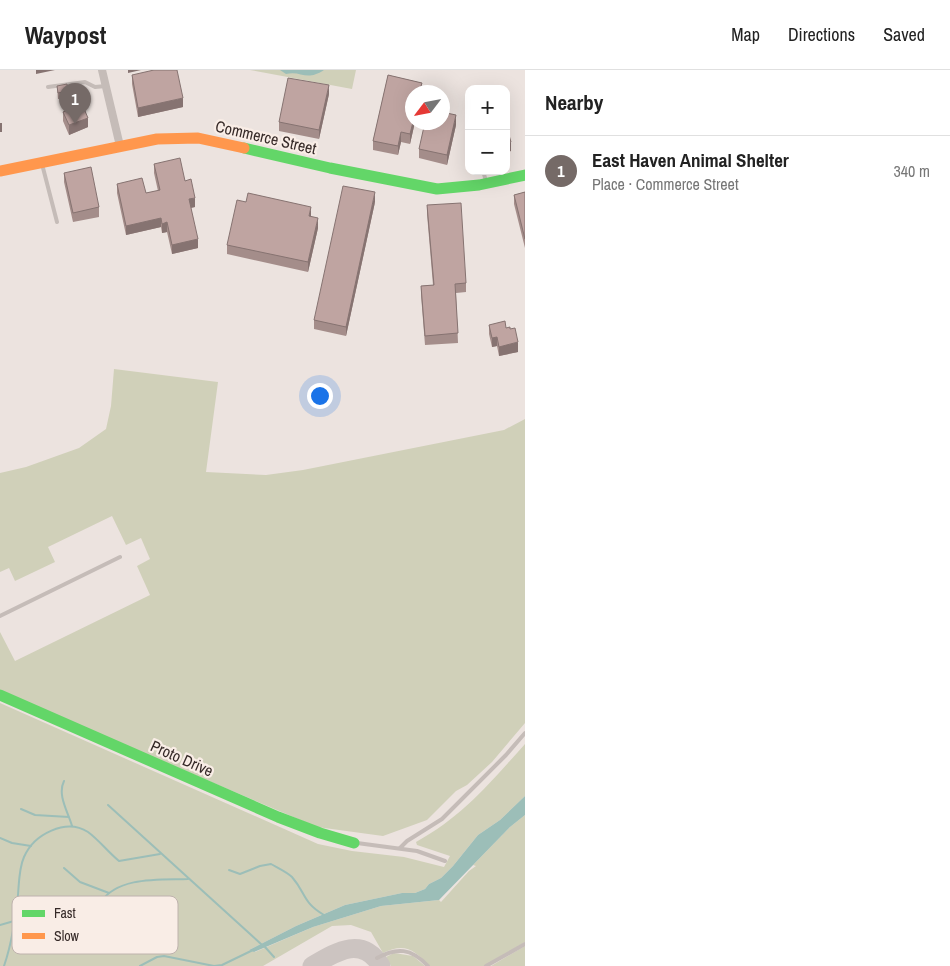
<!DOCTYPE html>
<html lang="en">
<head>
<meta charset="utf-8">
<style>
  :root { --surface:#fff; --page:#f6f6f6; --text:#222; --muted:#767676; --line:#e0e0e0; --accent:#756a67 }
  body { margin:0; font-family:"Archivo Narrow",sans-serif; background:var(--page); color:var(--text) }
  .controls { position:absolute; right:15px; top:15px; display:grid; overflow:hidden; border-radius:10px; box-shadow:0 5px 20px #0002 }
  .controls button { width:45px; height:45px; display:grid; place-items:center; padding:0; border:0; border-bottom:1px solid var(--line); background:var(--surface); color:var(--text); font:25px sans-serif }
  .compass { position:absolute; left:405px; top:15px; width:45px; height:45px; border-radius:50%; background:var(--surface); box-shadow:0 5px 20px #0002; rotate:238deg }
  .you { position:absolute; left:319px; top:325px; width:18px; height:18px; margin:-12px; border:4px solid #fff; border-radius:50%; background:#1a73e8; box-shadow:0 0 0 8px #1a73e833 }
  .badge { display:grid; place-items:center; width:32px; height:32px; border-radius:50%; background:var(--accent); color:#fff; font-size:16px; font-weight:700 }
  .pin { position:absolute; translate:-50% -41px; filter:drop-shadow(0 1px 2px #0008) }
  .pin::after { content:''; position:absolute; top:26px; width:18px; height:15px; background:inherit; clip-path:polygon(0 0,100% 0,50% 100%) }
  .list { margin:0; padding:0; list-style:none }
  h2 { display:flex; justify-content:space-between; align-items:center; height:65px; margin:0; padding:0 20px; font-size:21px }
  h2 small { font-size:16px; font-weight:400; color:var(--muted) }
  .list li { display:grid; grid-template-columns:32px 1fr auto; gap:15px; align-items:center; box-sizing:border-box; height:70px; padding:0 20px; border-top:1px solid var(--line) }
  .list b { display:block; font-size:19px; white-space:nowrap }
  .list p { margin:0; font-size:16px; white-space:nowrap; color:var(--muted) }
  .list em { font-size:16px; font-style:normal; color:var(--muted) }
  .map { position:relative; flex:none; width:525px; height:896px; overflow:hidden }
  header { display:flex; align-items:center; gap:30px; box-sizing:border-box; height:70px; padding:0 25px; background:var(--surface); border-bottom:1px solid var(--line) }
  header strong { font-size:24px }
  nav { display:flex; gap:28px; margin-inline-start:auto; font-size:18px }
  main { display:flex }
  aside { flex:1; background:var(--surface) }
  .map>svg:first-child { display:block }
  .green { fill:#d0d0b9 }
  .water { fill:#9cbeb8 }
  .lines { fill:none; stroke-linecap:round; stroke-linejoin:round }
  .stream { stroke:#9cbeb8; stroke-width:2 }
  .taxiway { stroke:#ccc4c1; stroke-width:19 }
  .lane { stroke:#c5bcb8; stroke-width:4 }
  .street { stroke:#c5bcb8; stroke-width:8 }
  .fast { stroke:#63d668; stroke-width:11 }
  .slow { stroke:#ff974d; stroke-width:11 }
  .wall { fill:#a48d8a }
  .shaded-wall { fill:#867371 }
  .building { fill:#bfa4a1; stroke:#867371 }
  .labels { text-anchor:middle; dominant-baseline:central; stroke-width:4.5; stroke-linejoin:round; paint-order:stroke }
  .street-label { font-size:16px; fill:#352927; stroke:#f9ede6 }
  .key { fill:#f9ede6; stroke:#beb2ad; stroke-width:1 }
  .key-label { font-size:14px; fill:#352927 }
</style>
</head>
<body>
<header>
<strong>Waypost</strong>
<nav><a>Map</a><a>Directions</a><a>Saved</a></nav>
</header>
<main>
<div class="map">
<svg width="525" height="896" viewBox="0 0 525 896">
  <rect width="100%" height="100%" fill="#ece3df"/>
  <path class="green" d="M250,0H356L352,19Z
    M114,299L218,312L206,402L266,405L303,400L504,360L525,349V653L492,692L467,715L456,721L427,750L383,766L317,757L0,622V562L15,591L150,525L137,496L150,489L141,468L126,475L112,446L48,477L55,492L15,511L9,498L0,502V403L26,397L79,378L106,359L111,336Z
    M0,633L318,774L352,781L404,787L444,797L450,786L417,775L416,772C463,746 490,713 525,674V726L500,750L478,765L453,796L441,808L429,814L425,819L415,823H402L345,835L296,856L249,880L255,882L313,857L381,836L439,830L441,832L469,801L476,796L473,795L510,757L525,745V872L484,896H430C414,880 405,872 383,883L371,862L351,855L332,856L263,896H0Z
    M525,876V896H491Z
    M394,883L413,886L425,896H391L386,887Z"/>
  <path class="water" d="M280,0H324C306,12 301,0 286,4Z
    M525,726V745L510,757L439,830L381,836L313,857L254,882L249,880L296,856L345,835L402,823H415L425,819L429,814L441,808L453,796L478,765L500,750Z"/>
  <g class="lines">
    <path class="stream" d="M64,711C57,725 68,742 72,756
      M108,735L261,874
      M21,739L35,745L69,747
      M0,768L12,773L31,776
      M64,798L80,812L109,823
      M229,800L240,804L260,796L271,794C278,798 287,802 292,807C306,823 302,832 324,845
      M0,855L14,851
      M94,858C96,850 97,838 101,832C118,806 161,810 188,809
      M265,877L274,887
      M4,896C12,873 15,849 18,825C19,812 19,798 24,787C34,764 66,748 88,762C99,770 108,782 119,791L160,784
      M140,896L157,887L164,886L214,896L222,895L253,880"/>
    <path class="taxiway" d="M312,896C336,882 362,865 381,896"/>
    <path class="lane" d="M48,17L85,12L95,17L106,16
      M469,43V47
      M42,94L57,152
      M483,101L486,111
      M0,546L120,487
      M357,773L417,781L445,791
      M400,778L407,771L442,749L506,685L525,663
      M377,888C397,877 411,878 428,896
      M486,896L525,874"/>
    <path class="street" d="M102,0L120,76"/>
    <path class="fast" d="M244,78L330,98L437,119L479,115L525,105
      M0,625L278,747L320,763L354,773"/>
    <path class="slow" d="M0,101L157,69L198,68L244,78"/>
  </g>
  <path class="wall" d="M132,5L183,37L138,47L132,14Z
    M388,5L422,13L421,22H412V52H415L410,74L401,72L398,85L373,80V71Z
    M57,16L68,21V28L58,29Z
    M329,24L319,69L279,61V52Z
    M68,35L76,37L88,57L69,65L63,51V42L68,40Z
    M456,55L447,95L419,88V79Z
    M154,94L185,111L195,137L191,138L198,178L172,184L167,162L162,163L161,157L126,165L117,123V114L146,123L158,121L154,103Z
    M64,103L99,137V147L73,152L64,112Z
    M525,122V178L514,134V125Z
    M375,132L346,266L314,259V250Z
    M427,135L466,213V222L456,223L458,273L425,275L421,225V216L433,215L427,144Z
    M311,147L318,158L308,202L227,184V175Z
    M489,255L506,258L518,282L499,286L497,276L492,277L489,264Z"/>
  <path class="shaded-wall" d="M36,0H55L36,4Z
    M128,0H141L128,3Z
    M329,15V24L319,69V60Z
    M183,28V37L138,47V38Z
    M456,45V55L447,95V85Z
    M88,48V57L69,65V55Z
    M413,52H415L410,74V64Z
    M0,53H2V62H0Z
    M401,62V72L398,85V76Z
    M511,72V81L506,83V74Z
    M375,122V132L346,266V257Z
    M195,128V137L189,138V129Z
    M311,137V146L309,155V146Z
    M161,148V157L126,165V156Z
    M318,148V158L308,202V192Z
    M167,152V162L162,163V154Z
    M198,169V178L172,184V175Z
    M497,267V276L492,277V268Z
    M518,272V282L499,286V277Z"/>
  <path class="building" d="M154,0H177L183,28L138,38L132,5Z
    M388,5L422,13L419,22H412L413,52L410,64L401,62L398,76L373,71Z
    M288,8L329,15L319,60L279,52Z
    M67,14L68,21L58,23L57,16Z
    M74,33L76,37L82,34L88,48L69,55L63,42L70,39L68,35Z
    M442,42L456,45L447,85L419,79L425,52H442Z
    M506,55L511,72L506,74Z
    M180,88L185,111L191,109L195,128L189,129L198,169L172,175L167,152L162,154L161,148L126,156L117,114L142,108L146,123L160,120L154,94Z
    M91,97L99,137L73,143L64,103Z
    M343,116L375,122L346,257L314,250Z
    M525,122V169L514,125Z
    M248,123L311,137L309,146L318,148L308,192L227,175L237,130L246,132Z
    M461,133L466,213L455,214L458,263L425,266L421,216L434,215L427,135Z
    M505,251L506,258L510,257V259L515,258L518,272L499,277L497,267L492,268L489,255Z"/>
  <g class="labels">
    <g class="street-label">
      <text transform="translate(266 67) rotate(13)">Commerce Street</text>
      <text transform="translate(182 688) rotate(24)">Proto Drive</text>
    </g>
  </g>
  <rect x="12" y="826" width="166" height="58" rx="8" class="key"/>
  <rect x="22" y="840" width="23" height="7" fill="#63d668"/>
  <rect x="22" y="863" width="23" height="6" fill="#ff974d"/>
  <g class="key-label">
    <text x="54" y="848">Fast</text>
    <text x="54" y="871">Slow</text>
  </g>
</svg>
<div class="controls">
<button>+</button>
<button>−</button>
</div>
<svg class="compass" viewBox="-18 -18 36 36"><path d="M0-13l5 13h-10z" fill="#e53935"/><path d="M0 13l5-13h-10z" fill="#767676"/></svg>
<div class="you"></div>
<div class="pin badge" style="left:75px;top:54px">1</div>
</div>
<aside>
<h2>Nearby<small></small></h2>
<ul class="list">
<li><span class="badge">1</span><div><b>East Haven Animal Shelter</b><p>Place · Commerce Street</p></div><em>340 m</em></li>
</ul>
</aside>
</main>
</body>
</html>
